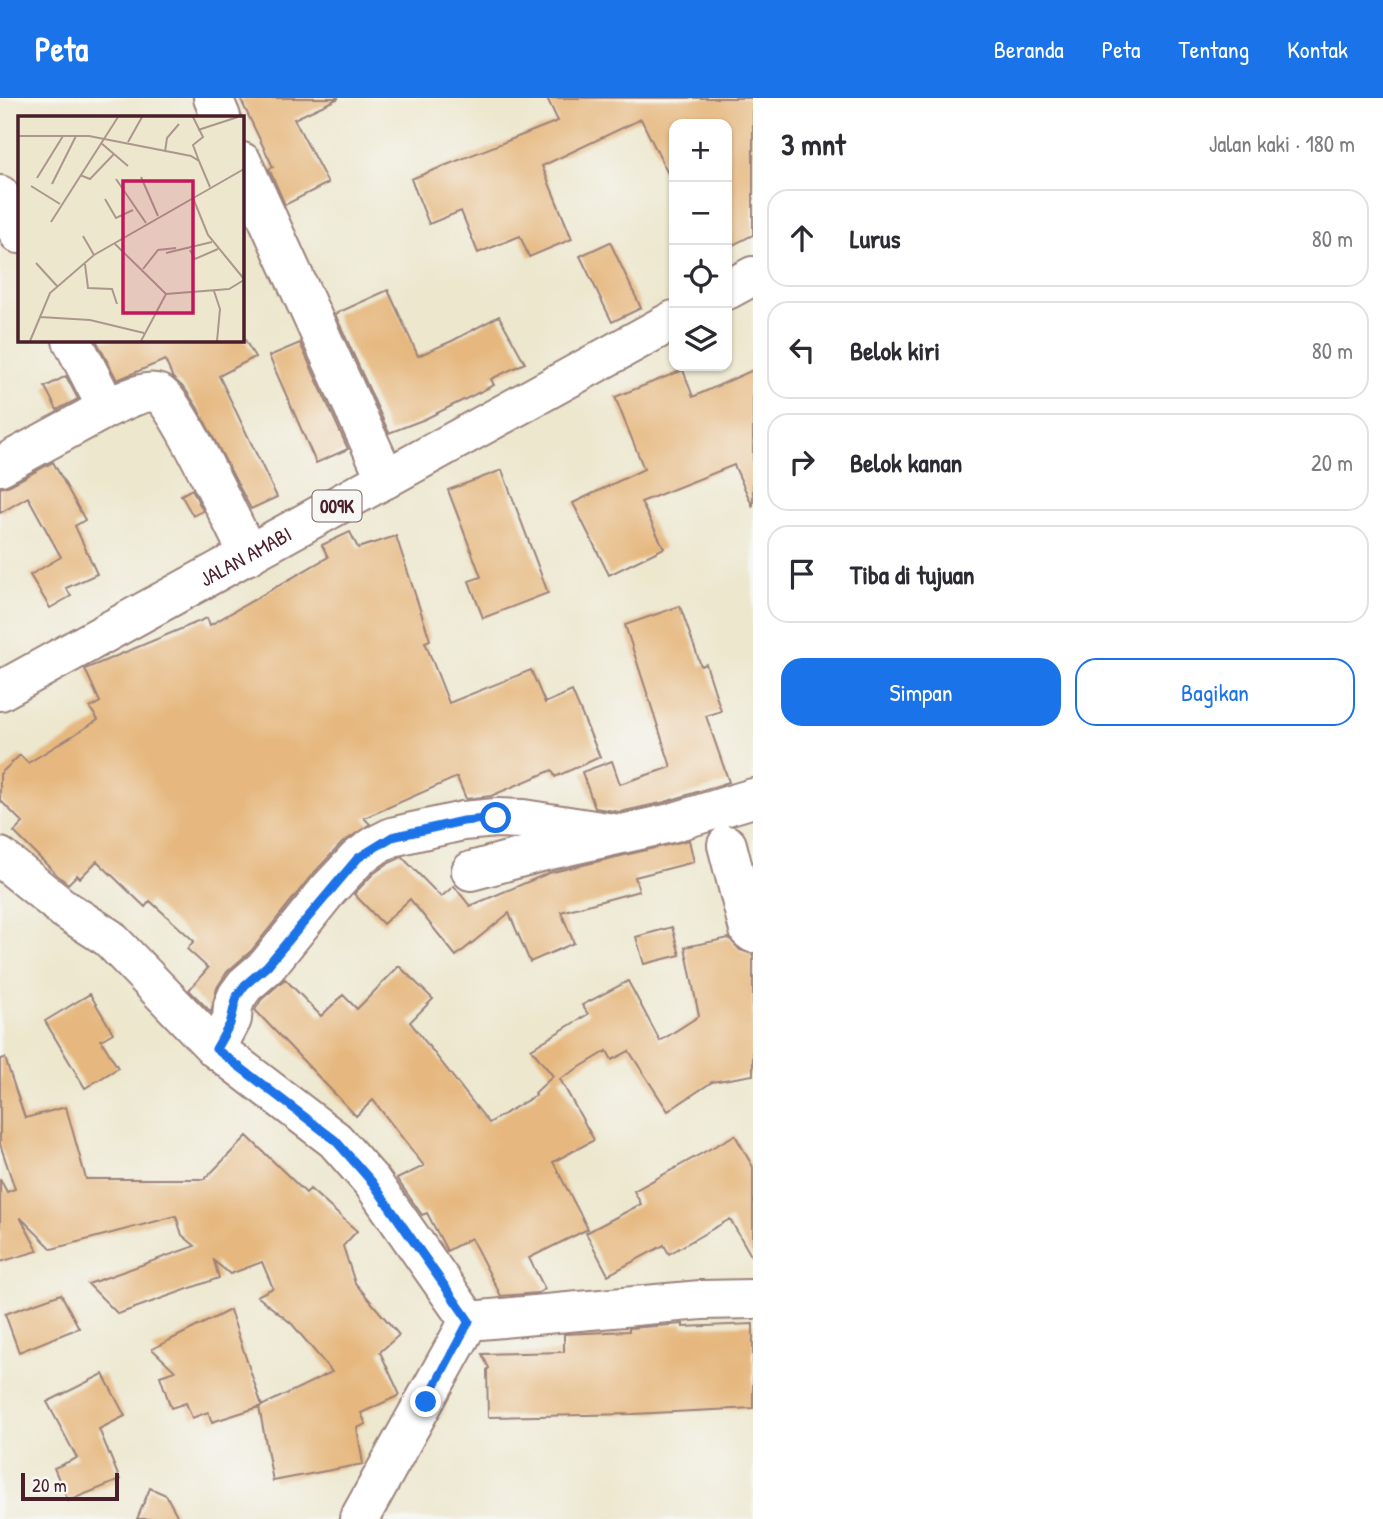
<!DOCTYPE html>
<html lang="id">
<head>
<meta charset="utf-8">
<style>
  :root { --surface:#fff; --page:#f7f7f7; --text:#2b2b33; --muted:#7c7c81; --line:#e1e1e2; --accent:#1a73e8 }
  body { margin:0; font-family:"Patrick Hand",sans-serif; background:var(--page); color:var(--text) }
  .controls { position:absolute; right:21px; top:21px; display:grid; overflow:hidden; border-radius:14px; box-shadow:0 2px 5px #0004 }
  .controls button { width:63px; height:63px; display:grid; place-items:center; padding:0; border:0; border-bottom:2px solid var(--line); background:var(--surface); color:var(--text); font:35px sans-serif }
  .scale { position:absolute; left:21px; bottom:18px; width:98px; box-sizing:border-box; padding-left:7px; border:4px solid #4a1f2b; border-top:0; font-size:19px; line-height:24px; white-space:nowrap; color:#4a1f2b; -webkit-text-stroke:5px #f6f6f2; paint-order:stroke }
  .stop { position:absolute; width:21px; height:21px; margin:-16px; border:5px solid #1a73e8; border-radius:50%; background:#fff }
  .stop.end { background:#1a73e8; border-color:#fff; box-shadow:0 2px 7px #0008 }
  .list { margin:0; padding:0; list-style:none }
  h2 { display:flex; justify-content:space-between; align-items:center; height:91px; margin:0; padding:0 28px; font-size:30px }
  h2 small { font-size:23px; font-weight:400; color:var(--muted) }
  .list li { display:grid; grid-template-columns:46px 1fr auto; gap:21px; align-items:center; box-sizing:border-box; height:98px; margin:0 14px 14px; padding:0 14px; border:2px solid var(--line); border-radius:21px }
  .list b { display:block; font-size:26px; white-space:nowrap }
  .list em { font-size:23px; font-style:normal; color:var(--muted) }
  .actions { display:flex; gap:14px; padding:21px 28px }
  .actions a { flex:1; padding:16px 0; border:2px solid var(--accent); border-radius:21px; text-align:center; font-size:24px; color:var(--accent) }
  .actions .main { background:var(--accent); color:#fff }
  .icon { flex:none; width:38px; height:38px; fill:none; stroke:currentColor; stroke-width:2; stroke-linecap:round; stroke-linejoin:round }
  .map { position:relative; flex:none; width:753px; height:1421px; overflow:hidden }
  header { display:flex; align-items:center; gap:42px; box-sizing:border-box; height:98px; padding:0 35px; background:var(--accent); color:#fff }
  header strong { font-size:33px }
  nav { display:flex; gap:38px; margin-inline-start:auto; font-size:24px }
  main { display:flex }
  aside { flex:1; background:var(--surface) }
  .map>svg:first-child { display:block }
  .building { fill:#e6b87f }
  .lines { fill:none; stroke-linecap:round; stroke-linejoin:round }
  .minor-casing { stroke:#9c837c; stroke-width:42 }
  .major-casing { stroke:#9c837c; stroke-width:42 }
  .minor { stroke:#fff; stroke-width:38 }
  .major { stroke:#fff; stroke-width:38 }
  .route { stroke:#1a73e8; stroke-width:9 }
  .labels { text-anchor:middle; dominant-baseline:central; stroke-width:5; stroke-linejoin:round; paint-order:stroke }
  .shield { fill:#f6f6f2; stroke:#7e6067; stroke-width:2 }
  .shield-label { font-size:19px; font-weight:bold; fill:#4a1f2b }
  .street-label { font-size:21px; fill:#4a1f2b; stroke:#f6f6f2 }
  .inset-road { fill:none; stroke:#ac978d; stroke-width:2 }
  .view { fill:#c2185b; fill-opacity:0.15; stroke:#c2185b; stroke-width:3.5 }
  .inset-edge { fill:none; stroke:#4a1f2b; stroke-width:3.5 }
</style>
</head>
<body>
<header>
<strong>Peta</strong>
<nav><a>Beranda</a><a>Peta</a><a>Tentang</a><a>Kontak</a></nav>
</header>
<main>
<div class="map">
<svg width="753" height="1421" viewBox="0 0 753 1421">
  <rect width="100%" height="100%" fill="#f6f6f2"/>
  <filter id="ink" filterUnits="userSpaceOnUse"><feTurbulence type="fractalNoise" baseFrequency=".0143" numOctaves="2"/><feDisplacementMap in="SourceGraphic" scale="14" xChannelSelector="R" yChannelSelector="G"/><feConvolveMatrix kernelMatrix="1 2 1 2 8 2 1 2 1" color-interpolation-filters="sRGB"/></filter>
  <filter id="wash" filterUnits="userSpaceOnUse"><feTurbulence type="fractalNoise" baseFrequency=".00686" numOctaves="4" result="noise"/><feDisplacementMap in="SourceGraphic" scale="28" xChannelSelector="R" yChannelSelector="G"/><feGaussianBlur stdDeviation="1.57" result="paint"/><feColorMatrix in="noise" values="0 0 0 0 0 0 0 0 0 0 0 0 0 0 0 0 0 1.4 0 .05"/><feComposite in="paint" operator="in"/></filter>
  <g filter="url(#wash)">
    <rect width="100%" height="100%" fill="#ede7ce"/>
    <g id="blocks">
      <path class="building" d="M240,0H339L294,21L328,85L285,107L269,71L273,69Z
        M547,0H753V137L727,150V26H674V88L641,21L542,68L572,141L529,159L520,138L478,155L461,113L429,126L411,81L558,23Z
        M610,144L641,210L612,224L580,158Z
        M388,192L418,258L452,243L499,218L525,265L491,281L494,287L425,321L389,335L335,216Z
        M96,242H245L255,259L219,278L277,399L251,411L197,309L185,291L173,280L165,262L117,282Z
        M300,245L348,351L316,365L269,258Z
        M683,272L693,299L753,272V409L734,367L641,404L664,450L609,477L573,405L644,371L615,299Z
        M66,278L78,301L57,312L45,289Z
        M53,364L85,422L75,428L97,476L66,490L71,498L50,510L30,477L61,459L28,399L0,415V390L10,387Z
        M502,372L548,495L483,520L469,483L481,479L448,392Z
        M192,391L203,413L193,418L181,397Z
        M350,434L358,450L396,438L430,542L425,544L449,605L531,572L545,605L572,593L600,659L555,679L552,672L491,698L466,701L457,679L364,720L370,726L342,745L311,778L251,853L227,874L217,890L211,914L189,892L208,870L187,851L194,843L150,803L145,809L97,763L80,780L77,777L68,786L57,777L14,734L23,725L0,702V676L20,657L28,665L98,622L90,610L100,604L85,571L207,520L210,527L328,459L322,447Z
        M680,508L701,568L706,566L721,613L706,618L729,684L665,704L620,714L595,710L582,674L612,663L620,686L671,669L625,527Z
        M689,742L694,764L635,779L639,793L561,814L574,845L530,864L509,815L456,858L410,801L383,826L354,796L373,776L387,766L402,759L441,799L454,788L470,808L549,775Z
        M672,829L680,857L644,866L636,839Z
        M729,840L740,852L753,856V977L712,984L668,1013L629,953L612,962L607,953L560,981L594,1042L553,1064L588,1131L529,1160L545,1191L538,1195L501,1198L471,1140L447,1153L427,1115L422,1117L397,1081L424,1068L373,1002L356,1018L255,912L261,902L285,881L321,918L343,897L357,911L399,868L433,901L410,924L489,1025L536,997L535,995L553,978L531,951L588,916L582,907L628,883L660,943L699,918L685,849Z
        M90,896L113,935L101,942L118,970L85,990L45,923Z
        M5,960L25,1020L66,1009L86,1081H205L247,1038L306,1095L310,1091L357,1133L343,1148L355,1185L399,1237L380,1254L400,1297L361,1315L366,1326L357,1330L363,1366L273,1383L259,1309L332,1274L292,1226L257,1198L273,1190L262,1164L230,1176L214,1163L219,1180L118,1216L88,1186L195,1148L182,1137L176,1118L52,1151L20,1119L38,1153L0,1164V1081L7,1094L15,1091L0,1046V961Z
        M735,1037L753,1069V1161L730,1121L669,1156L664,1147L608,1177L586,1135L641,1106L634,1093Z
        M61,1196L79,1230L19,1254L5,1216Z
        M230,1212L262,1308L212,1324L208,1314L192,1320L186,1305L171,1310L160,1278L175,1273L152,1251Z
        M683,1226V1229L753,1226V1310L633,1316L488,1319L487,1272L489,1270L482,1256L564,1254V1236L629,1233V1230Z
        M103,1276L125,1318L99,1331L120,1382L68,1403L54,1370L77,1360L47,1304Z
        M150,1390L166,1397L179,1421H137Z"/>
    </g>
  </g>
  <g filter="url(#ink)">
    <use href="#blocks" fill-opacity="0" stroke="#9c837c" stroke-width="2"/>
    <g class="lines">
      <g class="minor-casing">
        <path id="minor" d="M213,0L221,19
          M242,64L386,381
          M0,97L19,136
          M72,242L107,310C121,305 144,290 159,296C176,302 236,433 249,457
          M0,368L107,310
          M727,747L749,832L753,835
          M0,759L64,811L109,840L216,951L335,1042L372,1084L469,1223L701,1202L753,1201
          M471,773L541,754L671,725L753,700
          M216,951L232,921L233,908L237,898L245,887L267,868L328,792L358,760L376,747L392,739L413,734L463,723L496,720L523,721L620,736
          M359,1421L469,1223"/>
      </g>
      <g class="major-casing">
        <g id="major">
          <path d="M727,192L753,178"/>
          <path id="s1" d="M0,593L674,222"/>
        </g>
      </g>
      <use href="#minor" class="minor"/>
      <use href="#major" class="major"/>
    </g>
  </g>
  <g class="lines" filter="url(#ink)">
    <path class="route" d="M426,1304L469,1223L372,1084L335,1042L216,951L230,926L237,898L245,887L267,868L358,760L392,739L463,723L496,720"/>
  </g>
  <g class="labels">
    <rect class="shield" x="312.5" y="392.5" width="49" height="31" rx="5"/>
    <g class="shield-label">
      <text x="337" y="408">009K</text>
    </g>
    <g class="street-label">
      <text stroke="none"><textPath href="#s1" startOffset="280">JALAN AMABI</textPath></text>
    </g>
  </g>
  <g transform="translate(18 18)">
    <rect width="226" height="226" fill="#ede7ce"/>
    <path class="inset-road" d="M175,1L185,21L175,29L181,45M180,14L220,1M0,20H71L173,40L181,45L192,71M110,26L124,1M83,27L110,50M147,36L149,22L161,8M62,59L72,63L96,38M123,61L140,100M19,62L45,20M98,63L128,107M34,68L58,20M13,70L42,88M175,82L190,119L226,163M87,83L98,102L115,94M33,106L100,1M65,120L76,139M97,128L148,178L211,173L226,164M172,134L177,143L200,133M148,137L194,126M18,147L39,170M67,148L70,172L94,173L99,188M125,153L140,134L158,132M196,175L202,193L199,225M22,201L72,204L126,217M12,225L32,177L76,139L226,53M123,225L148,178"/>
    <path class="view" d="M105,65H175V197H105Z"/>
    <rect width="226" height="226" class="inset-edge"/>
  </g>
</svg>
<div class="controls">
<button>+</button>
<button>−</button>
<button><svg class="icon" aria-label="locate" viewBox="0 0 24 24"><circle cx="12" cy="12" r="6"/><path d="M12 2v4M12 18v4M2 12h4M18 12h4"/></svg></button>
<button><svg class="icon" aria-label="layers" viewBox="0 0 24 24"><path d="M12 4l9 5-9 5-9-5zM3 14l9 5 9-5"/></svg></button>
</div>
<div class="scale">20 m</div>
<div class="stop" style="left:496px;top:720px"></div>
<div class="stop end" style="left:426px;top:1304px"></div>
</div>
<aside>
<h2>3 mnt<small>Jalan kaki · 180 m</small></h2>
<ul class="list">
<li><svg class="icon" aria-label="ahead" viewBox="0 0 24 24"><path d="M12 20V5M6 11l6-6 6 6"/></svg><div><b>Lurus</b></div><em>80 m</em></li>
<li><svg class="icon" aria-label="left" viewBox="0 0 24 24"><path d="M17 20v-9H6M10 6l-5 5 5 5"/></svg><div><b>Belok kiri</b></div><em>80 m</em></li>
<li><svg class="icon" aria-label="right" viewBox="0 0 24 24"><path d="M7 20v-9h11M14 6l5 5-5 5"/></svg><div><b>Belok kanan</b></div><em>20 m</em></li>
<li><svg class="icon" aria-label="arrive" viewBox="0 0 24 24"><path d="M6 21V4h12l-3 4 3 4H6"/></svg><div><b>Tiba di tujuan</b></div></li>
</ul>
<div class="actions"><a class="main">Simpan</a><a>Bagikan</a></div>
</aside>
</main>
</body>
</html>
